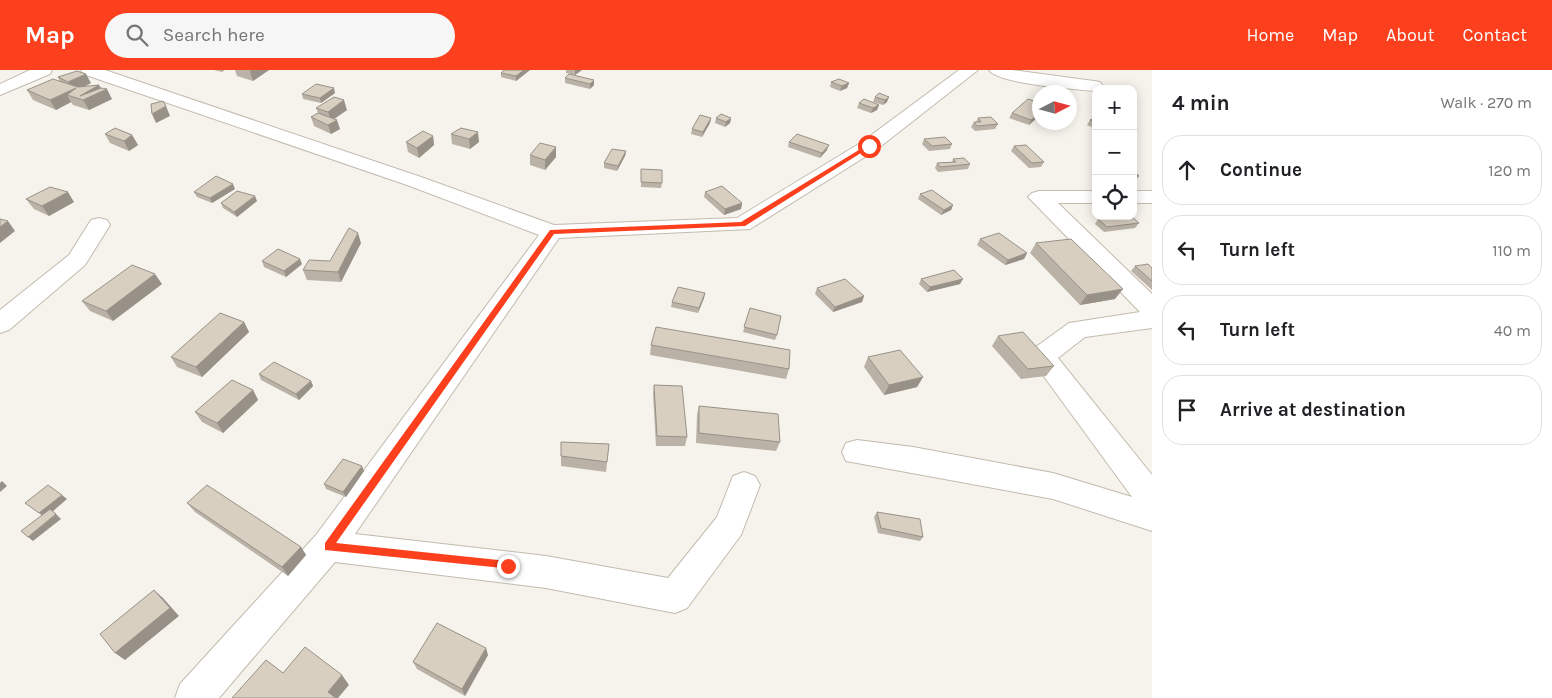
<!DOCTYPE html>
<html lang="en">
<head>
<meta charset="utf-8">
<style>
  :root { --surface:#fff; --page:#f6f6f6; --text:#202124; --muted:#757577; --line:#e0e0e0; --accent:#fc3f1d }
  body { margin:0; font-family:Karla,sans-serif; background:var(--page); color:var(--text) }
  .controls { position:absolute; right:15px; top:15px; display:grid; overflow:hidden; border-radius:10px; box-shadow:0 2px 12px #0003 }
  .controls button { width:45px; height:45px; display:grid; place-items:center; padding:0; border:0; border-bottom:1px solid var(--line); background:var(--surface); color:var(--text); font:25px sans-serif }
  .compass { position:absolute; left:1032px; top:15px; width:45px; height:45px; border-radius:50%; background:var(--surface); box-shadow:0 2px 12px #0003; rotate:84deg }
  .stop { position:absolute; width:15px; height:15px; margin:-11px; border:4px solid #fc3f1d; border-radius:50%; background:#fff }
  .stop.end { background:#fc3f1d; border-color:#fff; box-shadow:0 1px 5px #0008 }
  .list { margin:0; padding:0; list-style:none }
  h2 { display:flex; justify-content:space-between; align-items:center; height:65px; margin:0; padding:0 20px; font-size:21px }
  h2 small { font-size:16px; font-weight:400; color:var(--muted) }
  .list li { display:grid; grid-template-columns:32px 1fr auto; gap:15px; align-items:center; box-sizing:border-box; height:70px; margin:0 10px 10px; padding:0 10px; border:1px solid var(--line); border-radius:20px }
  .list b { display:block; font-size:19px; white-space:nowrap }
  .list em { font-size:16px; font-style:normal; color:var(--muted) }
  .icon { flex:none; width:28px; height:28px; fill:none; stroke:currentColor; stroke-width:2; stroke-linecap:round; stroke-linejoin:round }
  .map { position:relative; flex:none; width:1152px; height:628px; overflow:hidden }
  header { display:flex; align-items:center; gap:30px; box-sizing:border-box; height:70px; padding:0 25px; background:var(--accent); color:#fff }
  header strong { font-size:24px }
  nav { display:flex; gap:28px; margin-inline-start:auto; font-size:18px }
  .search { width:350px; height:45px; background:var(--page); display:flex; align-items:center; gap:12px; box-sizing:border-box; padding:0 18px; border-radius:28px; color:var(--muted); font-size:19px }
  main { display:flex }
  aside { flex:1; background:var(--surface) }
  .map>svg:first-child { display:block }
  .lines { fill:none; stroke-linecap:round; stroke-linejoin:round }
  .minor-casing { stroke:#c2bbae; stroke-width:2 }
  .minor { fill:#fff; fill-rule:evenodd }
  .wall { fill:#bab2a6 }
  .shaded-wall { fill:#979187 }
  .building { fill:#d8cfc1; stroke:#979187 }
  .route { fill:#fc3f1d }
</style>
</head>
<body>
<header>
<strong>Map</strong>
<div class="search"><svg class="icon" aria-label="search" viewBox="0 0 24 24"><circle cx="10" cy="10" r="6"/><path d="M15 15l6 6"/></svg>Search here</div>
<nav><a>Home</a><a>Map</a><a>About</a><a>Contact</a></nav>
</header>
<main>
<div class="map">
<svg width="1152" height="628" viewBox="0 0 1152 628">
  <rect width="100%" height="100%" fill="#f6f3ec"/>
  <g class="lines">
    <g class="minor-casing">
      <path id="minor" d="M30,0H52L50,4L0,25V14Z
        M81,0H105L421,107L554,155L737,148L862,72L959,0H978L876,80L750,159L559,168L355,464L546,486L668,508L717,447L733,406L744,402L755,406L760,415L741,465L687,538L675,543L546,518L335,492L219,628H175L180,614L316,465L539,165L407,115L83,4Z
        M989,0H1012L1094,11L1100,12L1103,16L1094,21C1075,19 998,14 989,0Z
        M1039,121H1096V133H1058L1152,224V258L1085,267L1058,288L1152,405V461L1053,429L846,391L842,382L846,373L857,370L913,377L1053,403L1132,427L1029,286L1033,279L1069,253L1140,242L1032,131L1028,127L1032,123Z
        M1133,121H1152V133H1133Z
        M99,148L107,150L110,155L85,195L9,260L0,263V240L69,185L91,150Z"/>
    </g>
    <use href="#minor" class="minor"/>
  </g>
  <path class="wall" d="M214,0H225L222,2Z
    M235,0H269L253,11L237,6Z
    M504,0H530L516,11L501,7V3Z
    M566,0H582L575,5L566,3Z
    M58,7L91,13L84,17L99,15L101,18L112,29L89,40L73,35L71,32L56,40L33,30L27,20L60,12Z
    M565,8L594,15L590,19L565,13Z
    M831,12L849,13L847,18L840,21L830,17Z
    M335,23L321,33L303,29L302,24Z
    M879,23L887,32L883,35L873,32L875,27Z
    M859,33L879,35L877,40L871,43L857,38Z
    M316,38L347,40L334,49L340,59L331,64L314,56L311,47L318,43Z
    M1012,43L1040,45L1029,55L1009,48Z
    M711,48L710,53L702,67L691,64L692,59Z
    M716,48H731L730,53L725,57L715,53Z
    M978,48L998,54L995,59L975,61L971,57L974,52H976Z
    M1096,48V59L1087,55L1090,50Z
    M105,64L132,65L138,75L129,81L110,73Z
    M451,64L479,72L470,79L452,74Z
    M433,66L434,75L419,88L408,82L406,72Z
    M924,69L952,74L950,79L929,81L922,74Z
    M789,72L827,80L820,88L788,77Z
    M1014,76L1044,92L1041,97L1029,98L1011,81Z
    M626,81L625,86L617,101L604,98V93Z
    M530,85L556,87L545,100L530,95Z
    M953,89L970,94L968,99L938,102L935,98L937,93L952,92Z
    M641,99L662,113L661,118L641,117Z
    M1133,101L1139,106L1135,111H1133Z
    M235,119L212,133L197,127L194,122Z
    M705,122L742,133L741,139L724,145L704,127Z
    M920,124L953,135L951,140L941,145L918,129Z
    M26,129L74,132L49,146L34,139Z
    M257,131L237,147L223,138L221,133Z
    M1098,149L1139,153L1135,158L1104,162L1095,154Z
    M980,169L1027,183L1024,189L1005,195L977,175Z
    M361,173L341,212L307,210L303,200L330,191Z
    M1036,173L1115,229L1080,235L1030,183Z
    M262,191L302,194L286,207L264,197Z
    M1135,196L1152,198V220L1131,201Z
    M921,209L960,214L927,222L919,214Z
    M162,214L113,251L90,241L82,231Z
    M817,218L864,226L862,232L833,242L815,224Z
    M705,223L704,228L698,243L671,237L672,232Z
    M750,238L777,265L775,270L743,262Z
    M244,252L249,262L202,307L177,297L171,287Z
    M998,266L1054,296L1046,306L1021,309L992,276Z
    M651,275L789,299L786,309L650,285Z
    M868,287L923,307L917,317L884,325L864,297Z
    M259,304L311,311L313,316L299,330L261,310Z
    M654,315L687,367L685,376H656L653,325Z
    M253,320L258,330L223,363L202,352L195,342Z
    M699,336L780,372L776,381L696,373L697,345Z
    M609,374L606,402L561,396V386Z
    M364,401L346,427L326,419L324,414Z
    M187,433L301,477L306,485L288,506L195,442Z
    M877,442L923,467L920,471L878,463L874,447Z
    M488,585L465,626L417,599L413,592Z"/>
  <path class="shaded-wall" d="M252,0H269L253,11L250,1Z
    M524,0H530L516,11V6Z
    M575,0H582L575,5Z
    M86,4L91,13L77,20L99,15L102,21L107,19L112,29L89,40L83,30L67,25L71,32L56,40L50,30L72,20L68,12Z
    M594,10V15L590,19V14Z
    M849,13L847,18L840,21L842,16Z
    M334,18L335,23L321,33L320,28Z
    M889,27L887,32L883,35L885,30Z
    M344,30L347,40L331,51L328,42Z
    M879,35L877,40L871,43L873,38Z
    M166,36L170,46L156,53L152,44Z
    M1040,43V45L1029,55L1031,50Z
    M711,48L710,53L702,67L703,62Z
    M731,48L730,53L725,57L726,52Z
    M337,50L340,59L331,64L328,55Z
    M478,62L479,72L470,79L469,69Z
    M132,65L138,75L129,81L124,71Z
    M433,66L434,75L419,88L417,78Z
    M829,75L827,80L820,88L822,83Z
    M556,77V87L545,100V90Z
    M626,81L625,86L617,101L618,96Z
    M233,114L235,119L212,133L210,128Z
    M68,122L74,132L49,146L42,136Z
    M255,126L257,131L237,147L234,142Z
    M742,133L741,139L724,145L725,139Z
    M953,135L951,140L941,145L944,140Z
    M8,151L15,161L0,173V157Z
    M358,163L361,173L341,212L338,202Z
    M1027,183L1024,189L1005,195L1008,190Z
    M300,189L302,194L286,207L284,201Z
    M155,204L162,214L113,251L106,241Z
    M963,209L960,214L927,222L930,217Z
    M1123,219L1115,229L1080,235L1087,225Z
    M705,223L704,228L698,243L699,238Z
    M864,226L862,232L833,242L835,237Z
    M244,252L249,262L202,307L196,297Z
    M923,307L917,317L884,325L889,315Z
    M311,311L313,316L299,330L296,324Z
    M253,320L258,330L223,363L217,353Z
    M362,396L364,401L346,427L343,422Z
    M2,411L7,416L0,422V413Z
    M62,425L67,429L45,448L39,443Z
    M56,444L61,449L33,471L28,467Z
    M301,477L306,485L288,506L282,497Z
    M154,520L163,528L179,546L125,590L115,583Z
    M486,578L488,585L465,626L462,619Z
    M342,605L349,615L338,628H333L328,622Z"/>
  <path class="building" d="M504,0H524L516,6L501,3Z
    M77,1L86,4L68,12L58,7Z
    M569,4L594,10L590,14L565,8Z
    M53,9L78,17L99,15L80,26L101,18L107,19L83,30L67,25L76,18L50,30L27,20Z
    M839,9L849,13L842,16L831,12Z
    M316,14L334,18L320,28L302,24Z
    M879,23L889,27L885,30L875,27Z
    M334,27L344,30L328,42L316,38Z
    M864,29L879,35L873,38L859,33Z
    M1028,29L1040,33V43L1031,50L1012,43Z
    M163,31L166,36L152,44L151,34Z
    M318,43L337,50L328,55L311,47Z
    M721,44L731,48L726,52L716,48Z
    M700,45L711,48L703,62L692,59Z
    M991,47L998,54L977,56L974,52H981L978,48Z
    M1096,48V52L1090,50Z
    M115,58L132,65L124,71L105,64Z
    M461,58L478,62L469,69L451,64Z
    M423,61L433,66L417,78L406,72Z
    M797,64L829,75L822,83L789,72Z
    M945,67L952,74L932,76L924,69Z
    M540,73L556,77L545,90L530,85Z
    M1026,75L1044,92L1032,93L1014,76Z
    M612,79L626,81L618,96L604,93Z
    M964,88L970,94L940,97L937,93L956,92L953,89Z
    M641,99L662,100V113L641,112Z
    M1133,101L1139,106H1133Z
    M216,106L233,114L210,128L194,122Z
    M722,116L742,133L725,139L705,122Z
    M50,117L68,122L42,136L26,129Z
    M932,120L953,135L944,140L920,124Z
    M237,121L255,126L234,142L221,133Z
    M1124,146H1131L1139,153L1107,157L1098,149Z
    M0,149L8,151L0,157Z
    M349,158L358,163L338,202L303,200L309,190L330,191Z
    M999,163L1027,183L1008,190L980,169Z
    M1071,169L1123,219L1087,225L1036,173Z
    M278,179L300,189L284,201L262,191Z
    M1148,194L1152,198V211L1135,196Z
    M132,195L155,204L106,241L82,231Z
    M954,200L963,209L930,217L921,209Z
    M845,209L864,226L835,237L817,218Z
    M678,217L705,223L699,238L672,232Z
    M750,238L781,246L777,265L744,257Z
    M220,243L244,252L196,297L171,287Z
    M656,257L790,280L789,299L651,275Z
    M1023,262L1054,296L1028,299L998,266Z
    M900,280L923,307L889,315L868,287Z
    M274,292L311,311L296,324L259,304Z
    M232,310L253,320L217,353L195,342Z
    M654,315L682,316L687,367L657,366Z
    M699,336L778,344L780,372L699,363Z
    M561,372L609,374L607,392L561,386Z
    M343,389L362,396L343,422L324,414Z
    M48,415L62,425L39,443L25,433Z
    M207,415L301,477L282,497L187,433Z
    M50,439L56,444L28,467L21,461Z
    M877,442L920,449L923,467L881,458Z
    M154,520L170,538L115,583L100,564Z
    M437,553L486,578L462,619L413,592Z
    M305,577L342,605L328,622L336,628H232L266,590L283,603Z"/>
  <path class="route" d="M867,75L872,76L745,156L554,164L336,473L508,491L513,496L512,499L325,480V473L550,160L741,152Z"/>
</svg>
<div class="controls">
<button>+</button>
<button>−</button>
<button><svg class="icon" aria-label="locate" viewBox="0 0 24 24"><circle cx="12" cy="12" r="6"/><path d="M12 2v4M12 18v4M2 12h4M18 12h4"/></svg></button>
</div>
<svg class="compass" viewBox="-18 -18 36 36"><path d="M0-13l5 13h-10z" fill="#e53935"/><path d="M0 13l5-13h-10z" fill="#757577"/></svg>
<div class="stop" style="left:869px;top:76px"></div>
<div class="stop end" style="left:508px;top:496px"></div>
</div>
<aside>
<h2>4 min<small>Walk · 270 m</small></h2>
<ul class="list">
<li><svg class="icon" aria-label="ahead" viewBox="0 0 24 24"><path d="M12 20V5M6 11l6-6 6 6"/></svg><div><b>Continue</b></div><em>120 m</em></li>
<li><svg class="icon" aria-label="left" viewBox="0 0 24 24"><path d="M17 20v-9H6M10 6l-5 5 5 5"/></svg><div><b>Turn left</b></div><em>110 m</em></li>
<li><svg class="icon" aria-label="left" viewBox="0 0 24 24"><path d="M17 20v-9H6M10 6l-5 5 5 5"/></svg><div><b>Turn left</b></div><em>40 m</em></li>
<li><svg class="icon" aria-label="arrive" viewBox="0 0 24 24"><path d="M6 21V4h12l-3 4 3 4H6"/></svg><div><b>Arrive at destination</b></div></li>
</ul>
</aside>
</main>
</body>
</html>
